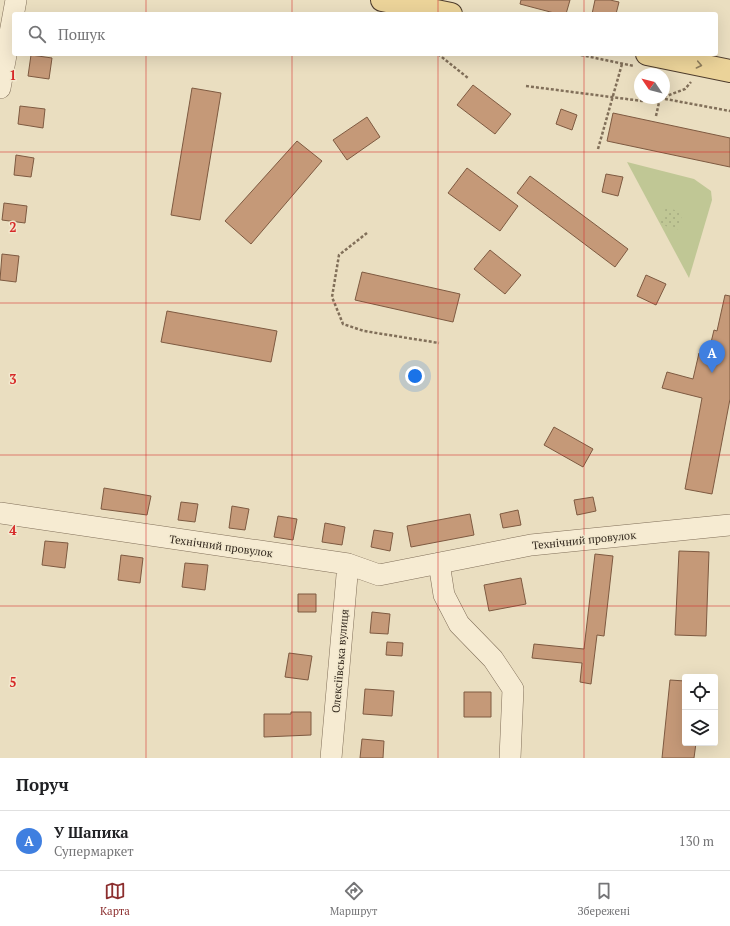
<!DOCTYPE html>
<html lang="uk">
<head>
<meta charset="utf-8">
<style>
  :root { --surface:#fff; --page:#f2f2f2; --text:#202124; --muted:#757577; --line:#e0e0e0; --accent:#8c2e2e }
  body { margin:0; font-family:"PT Serif",serif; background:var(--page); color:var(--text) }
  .controls { position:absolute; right:12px; bottom:12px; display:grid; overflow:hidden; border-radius:4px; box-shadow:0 4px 16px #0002 }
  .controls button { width:36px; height:36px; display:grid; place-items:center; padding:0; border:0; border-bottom:1px solid var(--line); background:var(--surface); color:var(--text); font:20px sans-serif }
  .compass { position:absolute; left:634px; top:68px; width:36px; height:36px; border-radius:50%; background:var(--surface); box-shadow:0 4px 16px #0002; rotate:305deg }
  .you { position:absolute; left:415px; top:376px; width:14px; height:14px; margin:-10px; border:3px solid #fff; border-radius:50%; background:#1a73e8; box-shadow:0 0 0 6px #1a73e833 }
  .badge { display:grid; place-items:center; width:26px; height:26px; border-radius:50%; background:var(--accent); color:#fff; font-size:13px; font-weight:700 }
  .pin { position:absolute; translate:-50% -33px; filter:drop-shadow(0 1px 2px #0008) }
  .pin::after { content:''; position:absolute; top:21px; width:14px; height:12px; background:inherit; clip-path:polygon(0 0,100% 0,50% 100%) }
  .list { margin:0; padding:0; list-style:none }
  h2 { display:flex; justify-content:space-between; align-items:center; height:52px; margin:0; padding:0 16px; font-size:17px }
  h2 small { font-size:13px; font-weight:400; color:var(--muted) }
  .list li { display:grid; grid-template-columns:26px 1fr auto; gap:12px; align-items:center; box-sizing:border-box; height:60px; padding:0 16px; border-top:1px solid var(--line) }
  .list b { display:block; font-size:15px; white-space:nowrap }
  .list p { margin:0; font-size:13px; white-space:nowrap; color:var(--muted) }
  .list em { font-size:13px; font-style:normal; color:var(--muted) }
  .icon { flex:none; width:22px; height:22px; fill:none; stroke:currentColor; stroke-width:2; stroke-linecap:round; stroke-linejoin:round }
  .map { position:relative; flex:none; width:730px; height:758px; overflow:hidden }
  .search { position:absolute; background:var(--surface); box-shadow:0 4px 16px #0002; left:12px; right:12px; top:12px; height:44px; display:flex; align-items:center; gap:10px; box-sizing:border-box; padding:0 14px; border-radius:4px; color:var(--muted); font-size:15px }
  .sheet { height:112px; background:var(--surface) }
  nav { display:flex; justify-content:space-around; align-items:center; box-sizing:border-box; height:56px; border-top:1px solid var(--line); background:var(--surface); font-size:11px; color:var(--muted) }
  nav a { display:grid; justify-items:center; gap:2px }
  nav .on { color:var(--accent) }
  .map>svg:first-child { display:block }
  .grass { fill:#c0c795 }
  .park { fill:url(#park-dots) }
  .building { fill:#c59978; stroke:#7e5a41 }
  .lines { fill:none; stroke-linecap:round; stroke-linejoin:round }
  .minor-casing { stroke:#816f59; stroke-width:22 }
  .major-casing { stroke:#4f3d2d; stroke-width:24 }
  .path { stroke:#816f59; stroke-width:2.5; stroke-dasharray:3 2; stroke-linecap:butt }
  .minor { stroke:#f6ebd2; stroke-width:21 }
  .major { stroke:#ebd399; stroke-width:22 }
  .oneway { stroke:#8e7d5b }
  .grid { fill:none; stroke:#d62828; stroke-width:1; stroke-opacity:0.55 }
  .labels { text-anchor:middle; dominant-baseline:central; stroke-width:3; stroke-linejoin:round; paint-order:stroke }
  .street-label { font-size:11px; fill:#32271d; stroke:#f2e8ce }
  .grid-label { font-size:13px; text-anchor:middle; font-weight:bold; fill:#d62828; stroke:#f2e8ce; stroke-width:3; stroke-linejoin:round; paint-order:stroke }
</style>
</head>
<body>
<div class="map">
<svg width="730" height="758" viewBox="0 0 730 758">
  <defs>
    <pattern id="park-dots" width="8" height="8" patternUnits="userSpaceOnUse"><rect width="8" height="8" fill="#c0c795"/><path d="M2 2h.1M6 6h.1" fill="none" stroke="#a5ab80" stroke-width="1.8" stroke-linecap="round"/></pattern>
  </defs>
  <rect width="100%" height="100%" fill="#eadec0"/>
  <path class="grass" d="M627,162L694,179L711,191L712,200L689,278Z"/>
  <path class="park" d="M666,207L683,213L677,230L660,224Z"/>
  <path class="building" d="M521,0H570L566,14H558L520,4Z
    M595,0H610L619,2L616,14H592Z
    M31,55L52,58L49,79L28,76Z
    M473,85L511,114L495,134L457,105Z
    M192,88L221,93L200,220L171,215Z
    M20,106L45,109L43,128L18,124Z
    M561,109L577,115L572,130L556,124Z
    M613,113L730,138V167L607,141Z
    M367,117L380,137L347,160L333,140Z
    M297,141L322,161L251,244L225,221Z
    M16,155L34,158L31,177L14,175Z
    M467,168L518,206L500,231L448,193Z
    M606,174L623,177L618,196L602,192Z
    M530,176L628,249L615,267L517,193Z
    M4,203L27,206L25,223L2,220Z
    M490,250L521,275L505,294L474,269Z
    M2,254L19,256L16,282L0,280Z
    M362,272L460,294L453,322L355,300Z
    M646,275L666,284L656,305L637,296Z
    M725,295L730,296V399L712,494L685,489L702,398L662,388L667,372L693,379L699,353L708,355L714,330L717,331Z
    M167,311L277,331L271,362L161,342Z
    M554,427L593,449L583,467L544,445Z
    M104,488L151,496L147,515L101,509Z
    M593,497L596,511L577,515L574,500Z
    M181,502L198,504L195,522L178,520Z
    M232,506L249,509L245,530L229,528Z
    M518,510L521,525L503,528L500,514Z
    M470,514L474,535L411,547L407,526Z
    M278,516L297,519L293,540L274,537Z
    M325,523L345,527L342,545L322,542Z
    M374,530L393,533L390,551L371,547Z
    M45,541L68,543L65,568L42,565Z
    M679,551L709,552L706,636L675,635Z
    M595,554L613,556L604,636L597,635L591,684L580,682L582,663L532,658L534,644L584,649Z
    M121,555L143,558L140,583L118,580Z
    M185,563L208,565L205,590L182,587Z
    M521,578L526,604L489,611L484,585Z
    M298,594H316V612H298Z
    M372,612L390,614L388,634L370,633Z
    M387,642L403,643L402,656L386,655Z
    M289,653L312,656L308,680L285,677Z
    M670,680L685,681V743H696L694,758H662Z
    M365,689L394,691L392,716L363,714Z
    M464,692H491V717H464Z
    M291,712H311V735L264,737V714H291Z
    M362,739L384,741L383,758H360Z"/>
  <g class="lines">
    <g class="minor-casing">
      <path id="minor" d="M0,88L16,0
        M0,513L348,564L379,575L531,545L730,525
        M439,563L444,595L459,624L493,659L513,689L510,758
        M331,758L348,564"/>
    </g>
    <g class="major-casing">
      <path id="major" d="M382,0L451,14
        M647,54L730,71"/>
    </g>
    <path class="path" d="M438,54L468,78
      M576,54L634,66
      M526,86L642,101L660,98
      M664,97L685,89L691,82
      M660,98L730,111
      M656,116L660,98
      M598,149L622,64
      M367,233L339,255L332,297L343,324L364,331L439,343"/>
    <use href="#minor" class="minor"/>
    <use href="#major" class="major"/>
  </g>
  <defs><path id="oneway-chevron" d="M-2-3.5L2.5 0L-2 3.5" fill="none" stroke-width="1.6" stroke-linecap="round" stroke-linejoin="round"/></defs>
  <use class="oneway" href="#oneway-chevron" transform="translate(699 65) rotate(12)"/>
  <path class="grid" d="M146,0V14M292,0V14M438,0V14M584,0V14M146,54V758M292,54V758M438,54V758M584,54V758M0,152H730M0,303H730M0,455H730M0,606H730"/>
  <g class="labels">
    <g class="street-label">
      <text transform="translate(584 540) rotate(-6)">Технічний провулок</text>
      <text transform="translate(221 546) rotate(8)">Технічний провулок</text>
      <text transform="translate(340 661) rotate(-85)">Олексіївська вулиця</text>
    </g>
  </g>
  <g class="grid-label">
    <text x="13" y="80">1</text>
    <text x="13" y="232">2</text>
    <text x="13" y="384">3</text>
    <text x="13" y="535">4</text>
    <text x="13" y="687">5</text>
  </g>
</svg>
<div class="controls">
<button><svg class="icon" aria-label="locate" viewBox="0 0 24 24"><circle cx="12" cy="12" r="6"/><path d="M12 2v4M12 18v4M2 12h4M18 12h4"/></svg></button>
<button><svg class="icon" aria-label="layers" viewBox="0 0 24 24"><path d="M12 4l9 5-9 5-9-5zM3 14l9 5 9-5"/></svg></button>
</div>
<svg class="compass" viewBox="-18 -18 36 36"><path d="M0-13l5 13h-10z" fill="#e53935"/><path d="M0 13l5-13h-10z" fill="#757577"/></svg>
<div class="you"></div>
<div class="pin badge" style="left:712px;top:373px;background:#3f7fe0">A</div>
<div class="search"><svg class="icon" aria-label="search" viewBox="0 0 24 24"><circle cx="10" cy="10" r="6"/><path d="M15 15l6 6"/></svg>Пошук</div>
</div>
<section class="sheet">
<h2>Поруч<small></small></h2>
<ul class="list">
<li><span class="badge" style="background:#3f7fe0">A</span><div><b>У Шапика</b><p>Супермаркет</p></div><em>130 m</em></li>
</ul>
</section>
<nav>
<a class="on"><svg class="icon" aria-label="map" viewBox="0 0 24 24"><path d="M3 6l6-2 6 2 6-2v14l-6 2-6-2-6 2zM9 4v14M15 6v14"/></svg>Карта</a>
<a><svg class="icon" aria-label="directions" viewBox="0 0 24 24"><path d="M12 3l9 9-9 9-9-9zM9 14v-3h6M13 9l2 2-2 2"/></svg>Маршрут</a>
<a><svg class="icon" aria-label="saved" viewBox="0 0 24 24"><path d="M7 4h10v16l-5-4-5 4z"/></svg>Збережені</a>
</nav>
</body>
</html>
